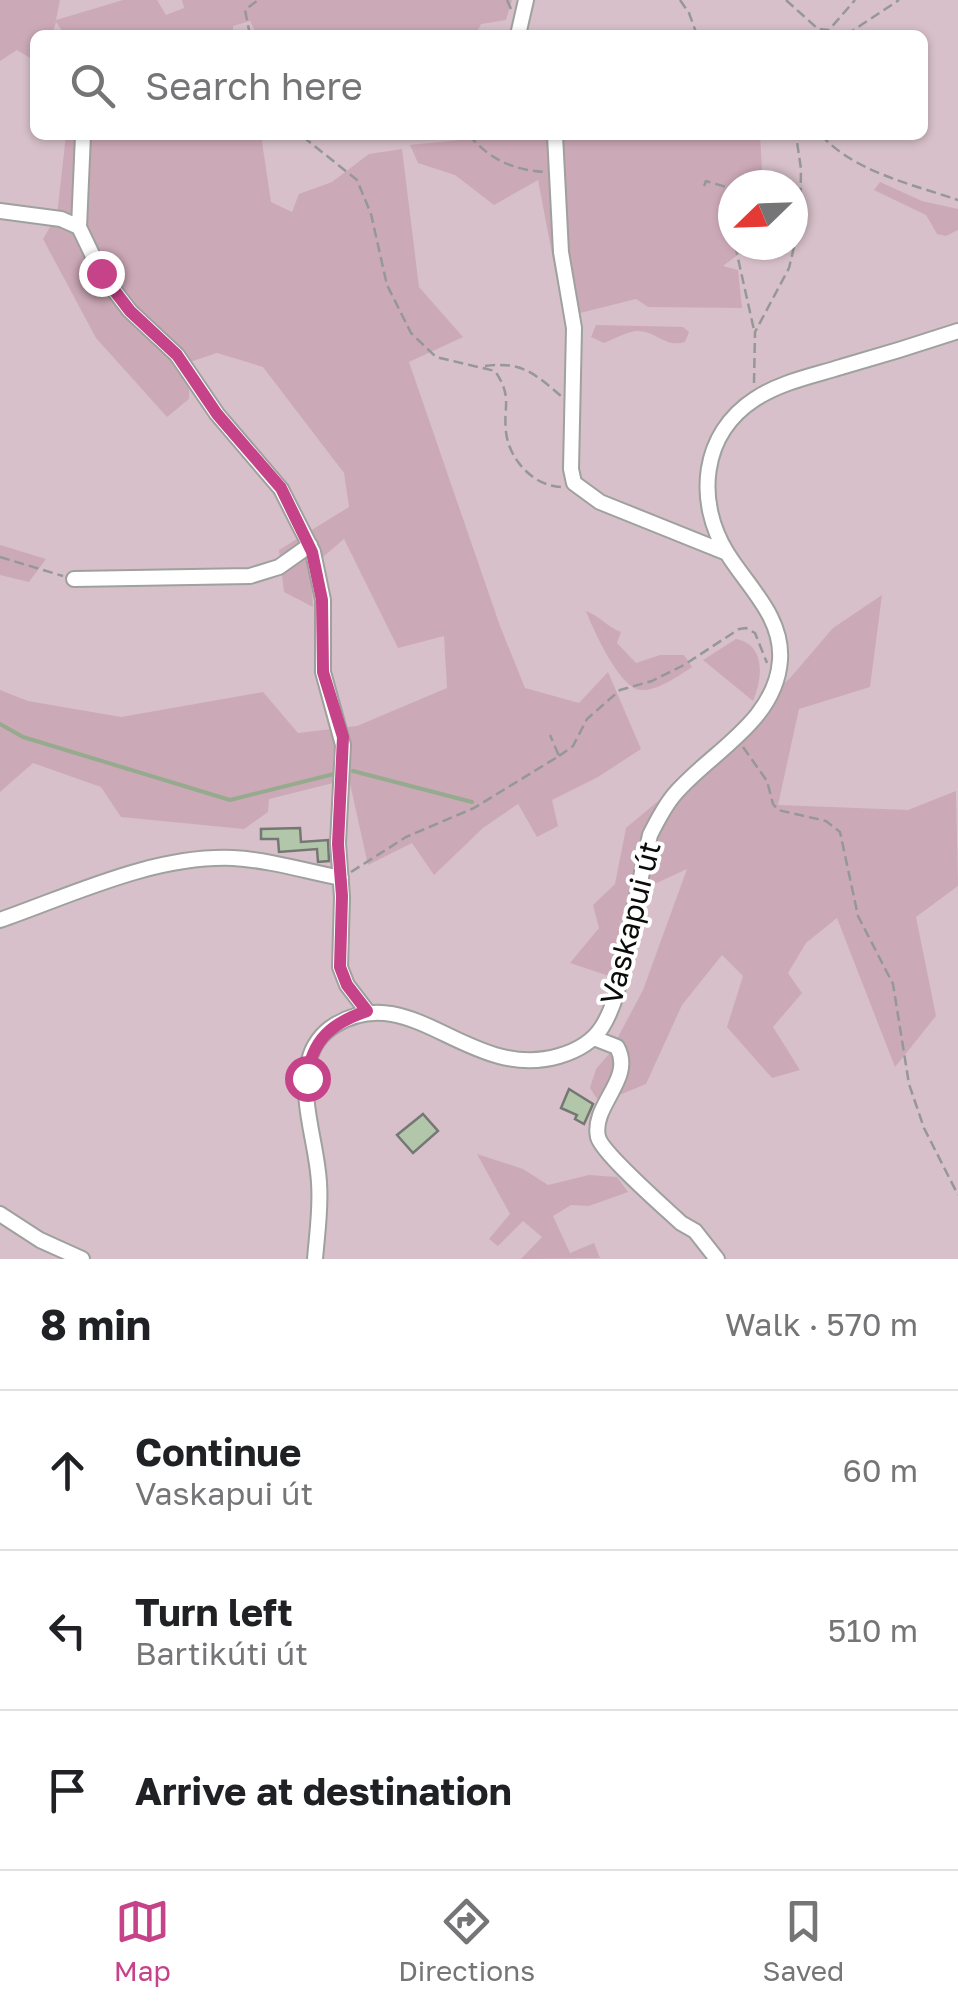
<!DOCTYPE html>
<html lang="en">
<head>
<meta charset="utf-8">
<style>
  :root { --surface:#fff; --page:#f2f2f2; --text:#202124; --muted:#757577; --line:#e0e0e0; --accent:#c74389 }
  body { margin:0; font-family:"Golos Text",sans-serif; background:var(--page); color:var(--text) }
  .compass { position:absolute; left:718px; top:170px; width:90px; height:90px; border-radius:50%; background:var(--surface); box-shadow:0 2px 8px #0004; rotate:247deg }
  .stop { position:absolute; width:30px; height:30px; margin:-22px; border:8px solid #c74389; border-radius:50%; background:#fff }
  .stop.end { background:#c74389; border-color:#fff; box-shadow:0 2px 10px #0008 }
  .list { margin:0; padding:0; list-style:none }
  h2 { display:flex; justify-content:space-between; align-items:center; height:130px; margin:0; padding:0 40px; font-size:42px }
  h2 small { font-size:32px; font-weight:400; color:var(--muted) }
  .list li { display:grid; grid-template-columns:65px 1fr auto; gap:30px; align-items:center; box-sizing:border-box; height:160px; padding:0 40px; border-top:2px solid var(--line) }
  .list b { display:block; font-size:38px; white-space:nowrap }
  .list p { margin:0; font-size:32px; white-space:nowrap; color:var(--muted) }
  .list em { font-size:32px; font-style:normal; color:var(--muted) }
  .icon { flex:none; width:55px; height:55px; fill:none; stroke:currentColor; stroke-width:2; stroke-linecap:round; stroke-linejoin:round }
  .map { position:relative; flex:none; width:958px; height:1259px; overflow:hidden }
  .search { position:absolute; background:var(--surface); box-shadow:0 2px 8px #0004; left:30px; right:30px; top:30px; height:110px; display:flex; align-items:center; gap:25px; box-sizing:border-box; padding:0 35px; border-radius:15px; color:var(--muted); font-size:38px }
  .sheet { height:610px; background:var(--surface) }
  nav { display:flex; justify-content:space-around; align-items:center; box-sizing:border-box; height:140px; border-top:2px solid var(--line); background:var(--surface); font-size:28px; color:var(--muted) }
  nav a { display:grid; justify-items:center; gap:5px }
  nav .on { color:var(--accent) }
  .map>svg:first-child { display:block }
  .green { fill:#d7c0c9; fill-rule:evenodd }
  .forest { fill:#cca9b7 }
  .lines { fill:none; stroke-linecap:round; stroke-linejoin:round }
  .stream { stroke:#96aa8e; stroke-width:4 }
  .building { fill:#b2c6aa; stroke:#747773; stroke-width:2.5 }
  .minor-casing { stroke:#9ea19d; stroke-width:18 }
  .path { stroke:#969895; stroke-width:2.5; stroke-dasharray:10 5; stroke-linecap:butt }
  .minor { stroke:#fff; stroke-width:14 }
  .route { stroke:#c74389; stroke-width:12 }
  .labels { text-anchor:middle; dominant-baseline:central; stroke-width:8; stroke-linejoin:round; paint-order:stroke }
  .street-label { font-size:30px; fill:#0b0c0a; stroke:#fff }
</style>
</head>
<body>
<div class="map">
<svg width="958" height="1259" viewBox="0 0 958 1259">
  <rect width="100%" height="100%" fill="#f4f7f2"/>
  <path class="green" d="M0,0H958V1259H0ZM35,35H923V135H35ZM733,185H793V245H733Z"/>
  <path class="forest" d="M0,0H60L56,20L123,0H157L166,15L184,8L182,0H512L506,20L481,24L475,35H257L250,21L233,26V35H65L56,22L52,35H35V61L17,50L0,61Z
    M66,135H261L271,202L292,212L299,194L332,182L369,154L402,149L419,287L463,337L409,362L500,626L525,688L579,703L608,672L641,749L598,777L552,800L558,826L537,837L518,804L483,828L434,875L412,843L368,865L349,779L269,799L268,812L244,829L121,817L101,787L33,763L0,792V690L28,701L121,717L263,692L298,733L357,726L447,688L444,636L398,648L344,539L310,568L313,607L284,592L279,550L349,507L344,473L263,367L217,353L190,362L189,399L167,417L96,338L43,239L57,215Z
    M466,135H760L763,185H733V245H751L723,266L738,270L742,308L648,307L636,299L564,317L538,180L494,205L455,175L418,163L410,145L460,140Z
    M880,182L922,201L958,209V230L946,236L937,234L926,215L874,190Z
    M596,325L683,327L689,332L685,342C664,348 656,330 636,331C626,332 614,339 604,343L591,337Z
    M0,545L46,559L29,582L0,575Z
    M882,595L870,687L799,709L778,805L908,810L956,791L958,886L916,917L936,1016L895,1067L837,918L806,943L788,973L802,993L773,1027L800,1070L772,1078L727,1027L743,976L722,955L682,1005L646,1084L600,1103L590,1088L596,1069L609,1054L643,990L687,869L635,893L612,977L570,963L599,928L593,905L615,884L626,828L663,797L791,677L833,628Z
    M586,611C600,616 607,627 621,632L617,643L636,663L660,655H684L692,667C679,676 657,691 641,690C620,689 593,629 586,611Z
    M736,639C767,645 762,680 753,701L703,660Z
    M477,1154L523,1169L548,1185L589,1175L617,1177L628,1192L589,1206L571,1205L553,1216L570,1253L594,1243L600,1258L521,1259L542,1237L523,1221L498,1246L489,1239L510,1214Z"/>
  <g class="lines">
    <path class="stream" d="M0,724L23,737L230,800L334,774
      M353,771L472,802"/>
  </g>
  <path class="building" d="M300,828L301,842L328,840L329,861L318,862L317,849L279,852L278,839H261V829Z
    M569,1089L593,1104L584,1124L575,1119L577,1115L561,1108Z
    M423,1114L438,1131L413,1153L397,1135Z"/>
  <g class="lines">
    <g class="minor-casing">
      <path id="minor" d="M518,35L526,0
        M555,135L561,252L574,328L571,469L574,483L600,502L727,553
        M0,211L61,219L79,227L101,273L130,311L177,355L217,414L281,489L313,552L323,600V672L343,745L338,843L342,897L340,967L347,985L367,1011
        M79,227L83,135
        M74,579L250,576L279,567L310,545
        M0,920C74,894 154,855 233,858C270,860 305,871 341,878
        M594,1038L617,1047C635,1079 591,1105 598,1137C602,1153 665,1208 681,1223L695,1231L717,1259
        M0,1214L40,1240L82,1259
        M315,1259C317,1234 321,1208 319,1183C317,1143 299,1101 309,1061C312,1046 322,1033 335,1025C412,978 469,1082 559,1056C576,1051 592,1043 602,1027C617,1003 621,974 626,947C634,909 642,872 650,835C657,821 664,807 674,795C709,753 776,722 780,660C783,617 748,587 727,553C695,501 701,434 755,399C781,382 812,376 841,367C880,356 919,344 958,331"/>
    </g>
    <path class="path" d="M507,0L511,9
      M680,0L689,13L697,35
      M786,0L818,29L829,30L855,0
      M250,35L245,10L258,0
      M846,35L899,0
      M306,135L307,140L357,180L371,214L387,285L411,333L436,357L495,371C513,398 503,405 506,432C509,460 535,488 564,487
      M469,135C489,159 513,170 545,172
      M821,135C855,172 911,184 958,200
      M704,186L706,181L726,187L733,238
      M735,245L754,330
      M485,366C521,361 534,373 561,396
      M754,383L755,332L789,268L800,222L801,169L796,135
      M0,557L63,576
      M743,747L767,781L773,804L778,810L826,821L840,832L858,916L893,984L909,1084L924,1128L958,1195
      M559,756L573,746L587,719L620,690L652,681L684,665L739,629L746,628L755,633L767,663
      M351,872L406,837L474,808L559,756L550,735"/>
    <use href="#minor" class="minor"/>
  </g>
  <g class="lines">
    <path class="route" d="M101,273L130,311L177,355L217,414L281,488L312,552L322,600L323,672L343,737L338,844L342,896L340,967L347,985L367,1011C332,1023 312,1039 307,1078"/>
  </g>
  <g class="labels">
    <g class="street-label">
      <text transform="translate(630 923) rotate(-76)">Vaskapui út</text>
    </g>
  </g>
</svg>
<svg class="compass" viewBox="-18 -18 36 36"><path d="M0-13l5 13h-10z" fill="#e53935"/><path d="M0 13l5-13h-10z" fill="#757577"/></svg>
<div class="stop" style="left:307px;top:1078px"></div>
<div class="stop end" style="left:101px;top:273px"></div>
<div class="search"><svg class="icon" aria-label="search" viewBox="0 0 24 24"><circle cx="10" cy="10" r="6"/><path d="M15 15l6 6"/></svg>Search here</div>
</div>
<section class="sheet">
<h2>8 min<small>Walk · 570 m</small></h2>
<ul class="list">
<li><svg class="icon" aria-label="ahead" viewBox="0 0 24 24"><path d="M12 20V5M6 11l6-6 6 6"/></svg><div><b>Continue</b><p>Vaskapui út</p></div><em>60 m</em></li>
<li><svg class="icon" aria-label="left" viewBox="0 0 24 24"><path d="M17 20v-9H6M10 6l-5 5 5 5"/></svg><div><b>Turn left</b><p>Bartikúti út</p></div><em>510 m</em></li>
<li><svg class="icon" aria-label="arrive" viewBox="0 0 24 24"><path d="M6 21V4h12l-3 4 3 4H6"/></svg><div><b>Arrive at destination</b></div></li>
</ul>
</section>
<nav>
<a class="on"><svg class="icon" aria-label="map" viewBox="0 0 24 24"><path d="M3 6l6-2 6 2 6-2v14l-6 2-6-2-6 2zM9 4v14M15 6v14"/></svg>Map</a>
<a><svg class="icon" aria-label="directions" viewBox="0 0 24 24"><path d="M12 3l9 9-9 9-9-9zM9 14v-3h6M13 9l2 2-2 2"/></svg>Directions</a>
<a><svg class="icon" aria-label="saved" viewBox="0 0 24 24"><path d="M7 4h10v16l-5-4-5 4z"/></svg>Saved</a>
</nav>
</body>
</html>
